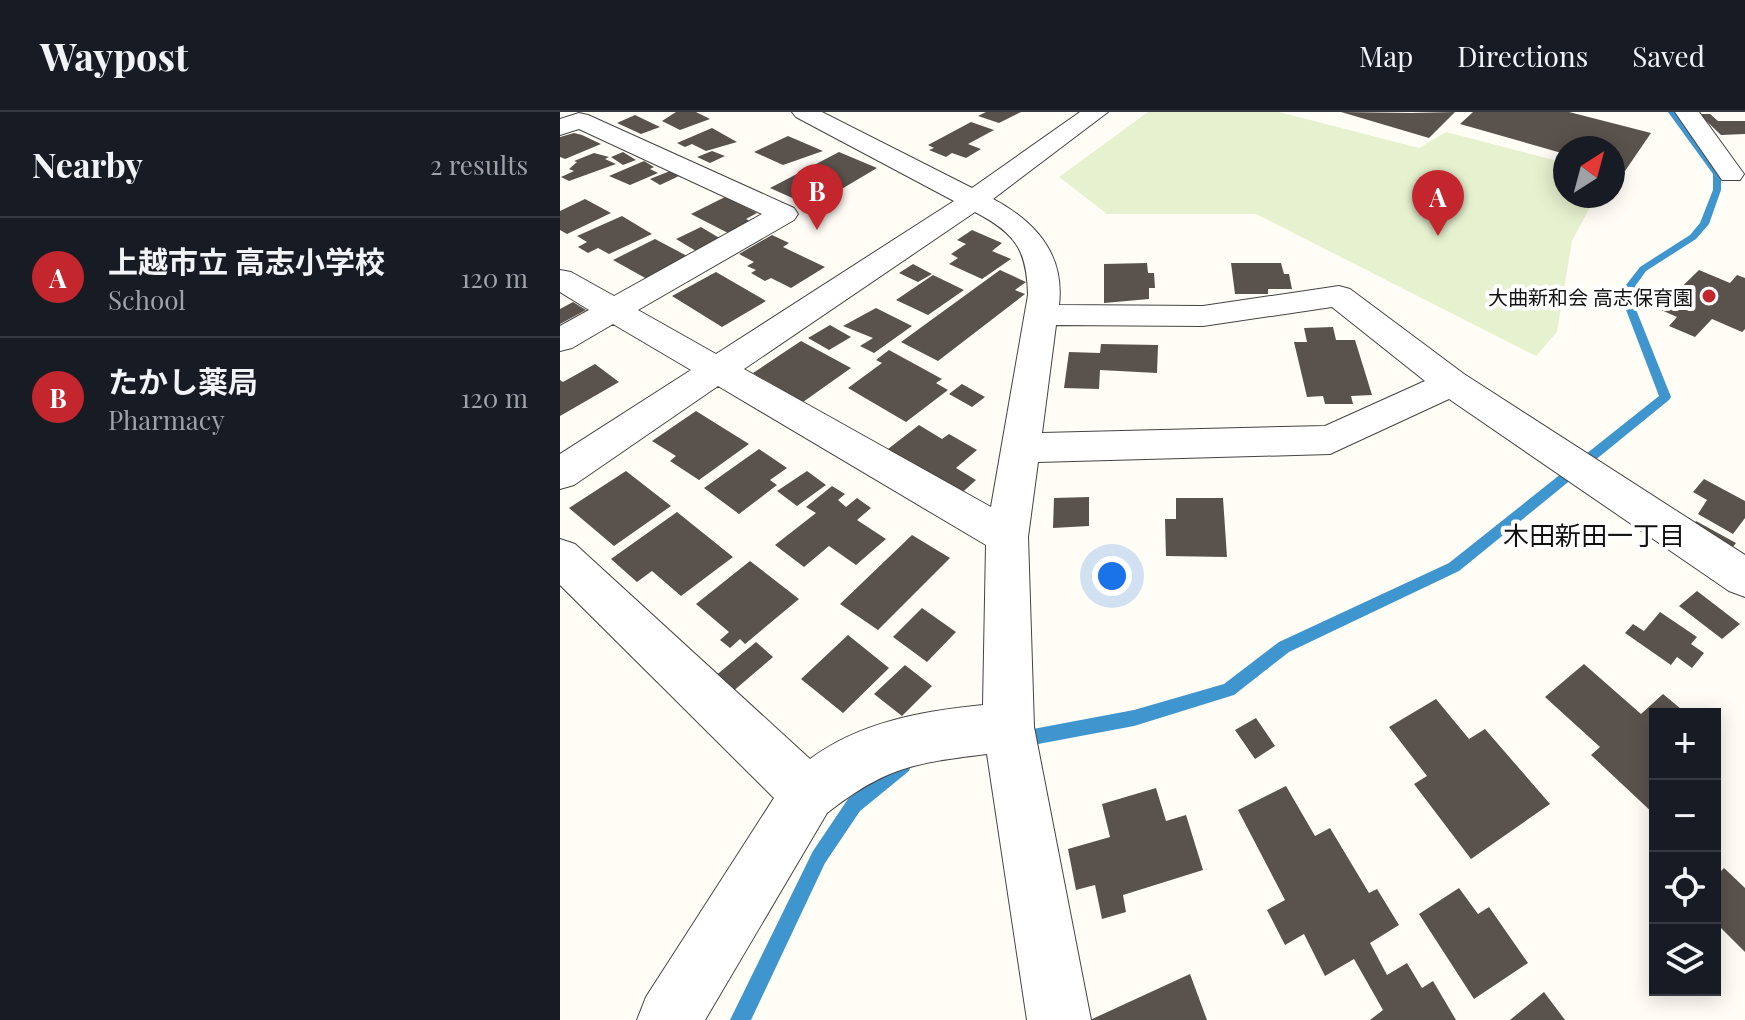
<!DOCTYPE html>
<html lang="en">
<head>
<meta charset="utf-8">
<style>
  :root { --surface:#171b24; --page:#20242c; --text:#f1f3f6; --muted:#9ea1a6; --line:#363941; --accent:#c4262e }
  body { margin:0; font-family:"Playfair Display","Noto Sans JP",serif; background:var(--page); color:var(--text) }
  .controls { position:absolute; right:24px; bottom:24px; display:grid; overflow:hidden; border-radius:0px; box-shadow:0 4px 20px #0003 }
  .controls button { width:72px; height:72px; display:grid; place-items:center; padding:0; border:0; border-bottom:2px solid var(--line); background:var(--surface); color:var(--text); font:40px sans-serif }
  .compass { position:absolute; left:993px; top:24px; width:72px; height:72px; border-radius:50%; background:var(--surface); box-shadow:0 4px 20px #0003; rotate:36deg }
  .you { position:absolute; left:552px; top:464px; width:28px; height:28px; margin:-20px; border:6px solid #fff; border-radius:50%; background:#1a73e8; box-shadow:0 0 0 12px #1a73e833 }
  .badge { display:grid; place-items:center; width:52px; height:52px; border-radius:50%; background:var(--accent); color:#fff; font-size:26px; font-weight:700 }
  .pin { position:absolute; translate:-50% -66px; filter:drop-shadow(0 2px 4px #0008) }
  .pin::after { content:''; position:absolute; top:42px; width:28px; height:24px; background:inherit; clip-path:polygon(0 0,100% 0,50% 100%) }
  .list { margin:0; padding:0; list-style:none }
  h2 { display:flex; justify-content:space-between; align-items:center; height:104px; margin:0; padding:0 32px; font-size:34px }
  h2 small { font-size:26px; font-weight:400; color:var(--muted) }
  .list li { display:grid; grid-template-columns:52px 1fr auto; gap:24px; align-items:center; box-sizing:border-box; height:120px; padding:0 32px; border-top:2px solid var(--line) }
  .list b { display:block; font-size:30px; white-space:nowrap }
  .list p { margin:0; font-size:26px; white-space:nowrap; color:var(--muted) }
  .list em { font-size:26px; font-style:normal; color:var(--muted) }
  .icon { flex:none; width:44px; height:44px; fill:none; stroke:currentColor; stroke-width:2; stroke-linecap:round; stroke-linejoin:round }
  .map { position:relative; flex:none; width:1185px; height:908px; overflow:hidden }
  header { display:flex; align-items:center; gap:48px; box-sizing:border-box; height:112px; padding:0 40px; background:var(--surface); border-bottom:2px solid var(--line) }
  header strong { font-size:38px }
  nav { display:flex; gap:44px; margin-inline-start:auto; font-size:28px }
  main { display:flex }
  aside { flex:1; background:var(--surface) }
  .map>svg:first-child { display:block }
  .pitch { fill:#e6f2cf }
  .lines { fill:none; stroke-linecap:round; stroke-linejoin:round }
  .stream { fill:#3f96cf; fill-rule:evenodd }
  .building { fill:#5a524d }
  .minor-casing { stroke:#444; stroke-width:2 }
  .minor { fill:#fff; fill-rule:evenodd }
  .poi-dot { fill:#c4262e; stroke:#fff; stroke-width:3 }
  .labels { text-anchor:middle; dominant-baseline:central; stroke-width:8; stroke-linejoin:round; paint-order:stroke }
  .far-poi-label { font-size:20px; fill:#111; stroke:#fff; text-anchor:end }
  .neighbourhood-label { font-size:26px; fill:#111; stroke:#fff }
</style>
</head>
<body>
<header>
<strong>Waypost</strong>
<nav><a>Map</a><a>Directions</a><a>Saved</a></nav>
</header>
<main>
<aside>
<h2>Nearby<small>2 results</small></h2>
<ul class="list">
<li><span class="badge">A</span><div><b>上越市立 高志小学校</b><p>School</p></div><em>120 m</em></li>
<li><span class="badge">B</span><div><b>たかし薬局</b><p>Pharmacy</p></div><em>120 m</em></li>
</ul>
</aside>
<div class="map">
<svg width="1185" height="908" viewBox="0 0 1185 908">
  <rect width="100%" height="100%" fill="#fffdf5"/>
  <path class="pitch" d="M588,0H719L859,36L886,20L1005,51V84H1036L1012,129L997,220L976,244L696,102H547L499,65Z"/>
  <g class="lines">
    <path class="stream" d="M1108,0H1116L1161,62V78L1149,112L1136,127L1086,159L1076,173L1073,190L1111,285L1109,288L899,459L729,540L674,583L574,614L457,636L451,634L449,628L451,622L457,620L574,598L664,572L719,530L889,451L1099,284L1063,190L1066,173L1080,155L1130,123L1140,111L1153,78V62Z
      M343,645L349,647L351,653L349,659L300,699L265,751L191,908H170L253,739L288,687Z"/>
  </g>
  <path class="building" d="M116,0H136L150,7L120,18L102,9Z
    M426,0H461L439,11L418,4Z
    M781,0L851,1L895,0L869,26Z
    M913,0H1009L1091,21L1065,59L1053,56V36H1005V42L900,12Z
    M1139,2H1150L1158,9H1185V22L1161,23Z
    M75,3L100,15L81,22L57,11Z
    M411,10L434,18L408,32L421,37L406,46L392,41L386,45L369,38L374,36L368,33Z
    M152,16L177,30L146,39L132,32L125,35L117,31Z
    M14,21L22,23L41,32L5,47L0,45V25Z
    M228,24L263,39L223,53L194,40Z
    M152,39L165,44L150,51L137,45Z
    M63,40L76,48L63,53L51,45Z
    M279,40L317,56L263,88L260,86L248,93L210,76Z
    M34,41L49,45L45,47L56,52L9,69L1,65L14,59L9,57L17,50L14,49Z
    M84,49L94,55L90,57L98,61L70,73L49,64Z
    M110,59L119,64L100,73L90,67Z
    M165,85L197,101L186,107L190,109L168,121L131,102Z
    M25,87L51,101L7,122L0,118V99Z
    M62,104L92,122L49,142L38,136L28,141L18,135L27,130L17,124Z
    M141,115L161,127L136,139L116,127Z
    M412,118L442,131L432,139L451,147L422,167L389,152L398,146L391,142L406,132L397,128Z
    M212,123L229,131L223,135L265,155L231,176L211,166L205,169L191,161L196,158L187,154L194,150L179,142Z
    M95,127L129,145L87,167L53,148Z
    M587,151L588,161H594L595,176H589V187L544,191V152Z
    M671,151H721L724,162H729L732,177H708V182H675Z
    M353,152L372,162L358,170L339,161Z
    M440,158L466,170L455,178L465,182L378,249L341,230Z
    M1139,158L1170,171L1177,163L1185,166V217L1182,220L1152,207L1135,225L1109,214L1117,205L1099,197Z
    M156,160L206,189L162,215L112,184Z
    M373,163L404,178L368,203L336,188Z
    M13,190L26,198L0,212V197Z
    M316,196L352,214L314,241L300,234L313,226L283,214Z
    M270,213L291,225L269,238L248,226Z
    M773,215L776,228H795L812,283L791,284L793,292H765L763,284L747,285L734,230H747L744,216Z
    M241,229L291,256L243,290L193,261Z
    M541,232L598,233L597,261L540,258L539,277L504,276L509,240L540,241Z
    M329,238L382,267L376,271L388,278L346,310L288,276L322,251L316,248Z
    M35,252L59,270L0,304V268L3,270Z
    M402,272L425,285L412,295L389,282Z
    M136,299L189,332L139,368L110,349L116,344L92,329Z
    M359,313L382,327L389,322L417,338L396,356L416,368L395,387L372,365L328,337Z
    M199,337L227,356L210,368L217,373L179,402L144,376Z
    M66,359L111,394L54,434L9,396Z
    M247,359L266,373L237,394L217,379Z
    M1144,367L1185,389V406L1173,422L1138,402L1147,388L1133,380Z
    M272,374L285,382L278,388L286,395L297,386L311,396L297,408L326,427L296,453L269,434L244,455L215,433L256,401L246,395Z
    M529,385V414L493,416L494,386Z
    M616,386H663L667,445L606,444L605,407H616Z
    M117,400L173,445L121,484L92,459L77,470L51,447Z
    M1136,409L1176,431L1169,440L1130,418Z
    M352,423L390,446L318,518L280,492Z
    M190,449L239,487L185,532L180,527L170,536L160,528L169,520L136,492Z
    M1137,479L1180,512L1162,527L1119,494Z
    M362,496L396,520L367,550L333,525Z
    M1100,500L1137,525L1131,532L1144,541L1132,556L1117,545L1111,553L1065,521L1073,512L1084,519Z
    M288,523L329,556L283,601L241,567Z
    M196,530L213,545L171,581L154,565Z
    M1024,552L1081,602L1103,582L1127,602H1095V703L1031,643L1040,635L985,585Z
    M345,553L372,574L342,604L314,582Z
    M876,587L909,627L925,617L990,692L911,747L854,672L867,664L829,615Z
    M696,606L715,634L695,647L675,618Z
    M726,674L755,724L770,716L809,781L817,777L839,813L810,831L827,863L847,851L862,876L873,869L896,908H810L823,898L794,847L765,864L744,822L725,833L707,798L725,788L678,698Z
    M596,676L606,709L626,703L643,758L563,783L566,800L542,807L535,773L516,778L508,737L550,725L542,692Z
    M1164,756L1185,776V840L1155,810V765Z
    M899,776L918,802L929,795L968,851L914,887L859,802Z
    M630,862L647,908H530Z
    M984,880L1005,908H950Z"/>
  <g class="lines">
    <g class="minor-casing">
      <path id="minor" d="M232,0H262L412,76L520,0H548L433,87C475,109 505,142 499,193L643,194L779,174L790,177L904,262L1185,443V485L1169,479L889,287L770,342L478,350L468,425L474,615L531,908H467L427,642C354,651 326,655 267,701L145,908H77L86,885L214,686L0,473V427L15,432L250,647C300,610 362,599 423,593L426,433L158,274L14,373L0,377V342L131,258L53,212L12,236L0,239V214L29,198L0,180V158L11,160L54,184L202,102L19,17L0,23V7L19,1L28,3L234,96L238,102L234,108L78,198L156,242L394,89L236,5ZM415,100C455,121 467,137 468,183L431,395L184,257ZM772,195L865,269L765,314L482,321L496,213L643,214Z
        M1115,0H1139L1184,62L1180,68H1162Z"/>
    </g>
    <use href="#minor" class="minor"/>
  </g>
  <circle class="poi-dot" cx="1149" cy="184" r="8"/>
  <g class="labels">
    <g class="far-poi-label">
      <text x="1133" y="184">大曲新和会 高志保育園</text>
    </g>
    <g class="neighbourhood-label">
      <text x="1034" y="422">木田新田一丁目</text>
    </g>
  </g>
</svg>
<div class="controls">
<button>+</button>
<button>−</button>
<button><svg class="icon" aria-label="locate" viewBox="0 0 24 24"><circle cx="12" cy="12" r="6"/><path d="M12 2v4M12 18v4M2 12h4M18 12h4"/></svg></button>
<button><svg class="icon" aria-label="layers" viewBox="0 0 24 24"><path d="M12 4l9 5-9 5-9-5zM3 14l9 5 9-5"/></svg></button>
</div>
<svg class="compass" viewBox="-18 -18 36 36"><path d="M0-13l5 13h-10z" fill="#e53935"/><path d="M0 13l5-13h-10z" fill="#9ea1a6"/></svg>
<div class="you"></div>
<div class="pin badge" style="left:878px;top:124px">A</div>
<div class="pin badge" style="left:257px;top:118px">B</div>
</div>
</main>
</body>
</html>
